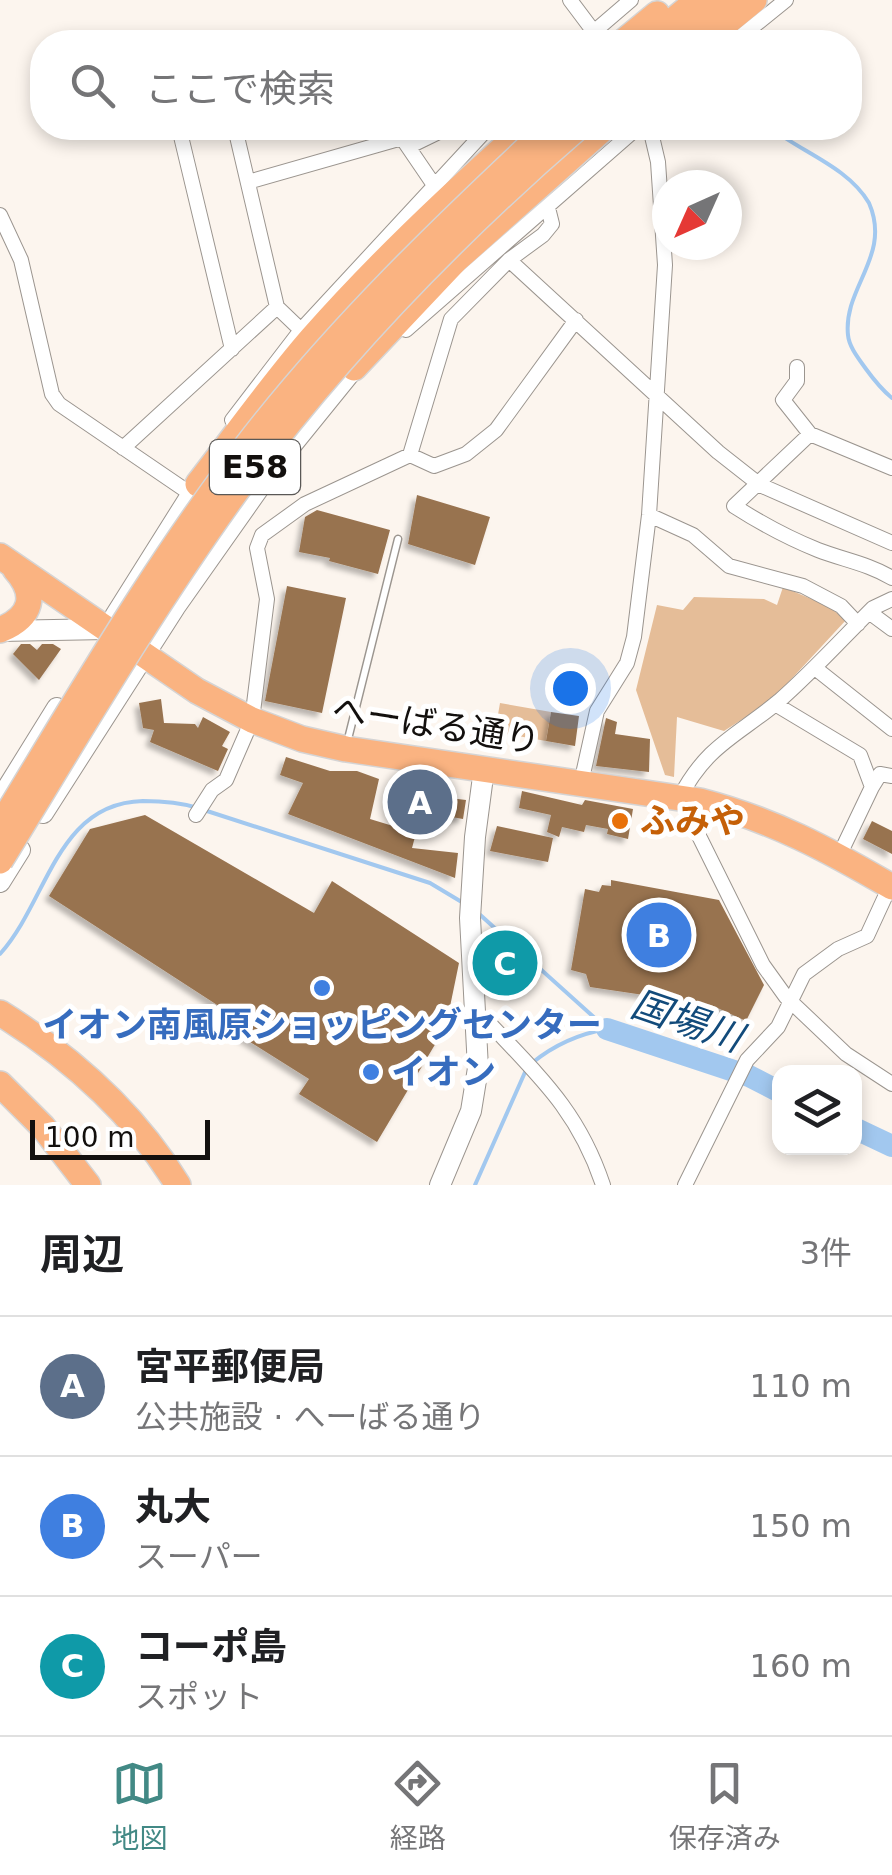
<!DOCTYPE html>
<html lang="ja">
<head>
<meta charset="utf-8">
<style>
  :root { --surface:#fff; --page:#f2f2f2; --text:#202124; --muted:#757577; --line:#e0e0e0; --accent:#428985 }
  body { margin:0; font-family:"DejaVu Sans","Noto Sans JP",sans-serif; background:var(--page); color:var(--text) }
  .controls { position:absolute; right:30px; bottom:30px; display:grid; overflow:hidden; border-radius:20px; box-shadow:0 5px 15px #0003 }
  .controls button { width:90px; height:90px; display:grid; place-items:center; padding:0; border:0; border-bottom:2px solid var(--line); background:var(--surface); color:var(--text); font:50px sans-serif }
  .compass { position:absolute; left:652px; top:170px; width:90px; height:90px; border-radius:50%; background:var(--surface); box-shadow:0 5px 15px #0003; rotate:225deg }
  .scale { position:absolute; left:30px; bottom:25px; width:180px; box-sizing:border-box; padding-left:10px; border:5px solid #13100e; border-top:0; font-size:28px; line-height:35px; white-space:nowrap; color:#13100e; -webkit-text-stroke:8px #fff; paint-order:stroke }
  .you { position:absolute; left:570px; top:688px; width:35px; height:35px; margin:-25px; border:8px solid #fff; border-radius:50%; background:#1a73e8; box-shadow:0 0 0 15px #1a73e833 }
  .badge { display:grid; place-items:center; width:65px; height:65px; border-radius:50%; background:var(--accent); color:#fff; font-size:32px; font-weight:700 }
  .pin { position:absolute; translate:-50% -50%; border:5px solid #fff; box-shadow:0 2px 10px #0006 }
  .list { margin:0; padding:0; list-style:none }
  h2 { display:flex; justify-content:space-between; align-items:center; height:130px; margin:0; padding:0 40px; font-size:42px }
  h2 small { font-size:32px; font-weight:400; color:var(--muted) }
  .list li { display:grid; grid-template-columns:65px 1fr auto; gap:30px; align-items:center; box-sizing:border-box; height:140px; padding:0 40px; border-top:2px solid var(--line) }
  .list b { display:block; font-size:38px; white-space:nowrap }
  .list p { margin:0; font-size:32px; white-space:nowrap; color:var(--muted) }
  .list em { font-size:32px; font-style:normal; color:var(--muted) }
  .icon { flex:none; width:55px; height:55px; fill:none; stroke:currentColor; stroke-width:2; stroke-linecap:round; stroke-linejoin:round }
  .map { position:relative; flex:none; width:892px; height:1185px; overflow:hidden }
  .search { position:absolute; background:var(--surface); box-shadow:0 5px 15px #0003; left:30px; right:30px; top:30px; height:110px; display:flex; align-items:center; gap:25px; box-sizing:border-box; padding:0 35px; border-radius:40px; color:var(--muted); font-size:38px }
  .sheet { height:550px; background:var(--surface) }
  nav { display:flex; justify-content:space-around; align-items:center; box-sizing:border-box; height:140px; border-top:2px solid var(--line); background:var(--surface); font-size:28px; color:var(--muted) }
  nav a { display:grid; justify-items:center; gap:5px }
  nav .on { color:var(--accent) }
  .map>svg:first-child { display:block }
  .green { fill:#e5bd98 }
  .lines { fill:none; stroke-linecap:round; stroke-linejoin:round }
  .stream { stroke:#a2c8ef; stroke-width:4 }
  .river { stroke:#a2c8ef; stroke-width:22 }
  .building { fill:#987350; filter:url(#shadow) }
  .lane-casing { stroke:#9b958f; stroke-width:9 }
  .street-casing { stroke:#9b958f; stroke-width:16 }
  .secondary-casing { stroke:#9b958f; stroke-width:22 }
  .highway-casing { stroke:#d5d4d4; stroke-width:28 }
  .lane { stroke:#fff; stroke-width:6 }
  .street { stroke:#fff; stroke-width:14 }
  .secondary { stroke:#fff; stroke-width:20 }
  .highway { stroke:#fab381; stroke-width:25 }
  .highway-bridge-casing { stroke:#d5d4d4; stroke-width:28; stroke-linecap:butt }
  .highway-bridge { stroke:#fab381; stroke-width:25 }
  .food-dot { fill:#e8710a; stroke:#fff; stroke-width:4 }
  .shop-dot { fill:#3f7fe0; stroke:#fff; stroke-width:4 }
  .labels { text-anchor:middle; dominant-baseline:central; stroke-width:10; stroke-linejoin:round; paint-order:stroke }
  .shield { fill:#fff; stroke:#5a5856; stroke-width:2.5 }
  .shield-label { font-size:32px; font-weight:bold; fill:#13100e }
  .street-label { font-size:35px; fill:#13100e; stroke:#fff }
  .food-label { font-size:35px; font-weight:bold; fill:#c56008; stroke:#fff; text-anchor:start }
  .shop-label { font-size:35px; font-weight:bold; fill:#366cbe; stroke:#fff }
  .water-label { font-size:38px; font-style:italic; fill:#124b7b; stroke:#fff }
</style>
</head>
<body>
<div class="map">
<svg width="892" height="1185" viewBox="0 0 892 1185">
  <defs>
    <filter id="shadow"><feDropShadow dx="-4.5" dy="4.5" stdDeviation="2.5" flood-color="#0004"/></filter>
  </defs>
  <rect width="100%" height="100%" fill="#fcf5ee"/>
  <path class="green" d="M783,587L828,606L846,620L772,700L724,731L677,717L674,777L665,775L636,690L657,605L683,610L694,597L764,599L777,605Z
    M500,703L551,712L546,741L495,732Z"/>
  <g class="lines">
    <path class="stream" d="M771,128C801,152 848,167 869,203C892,256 843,287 848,335C849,347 859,359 866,369C874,380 881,389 892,398
      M207,811L430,883L465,904
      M477,912L607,1029
      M0,954C48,901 56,803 143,801C162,801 179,802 198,808
      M532,1063C554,1045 578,1034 607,1029
      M475,1185L526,1070"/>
    <path class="river" d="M607,1029L749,1076L780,1092
      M854,1128L892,1146"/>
  </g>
  <path class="building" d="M417,495L490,517L475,565L408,544Z
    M317,510L390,530L378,574L329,561L330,558L299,552L305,517Z
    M287,586L346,598L322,713L265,701Z
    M21,644H30L37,650L42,644H53L61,649L39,680L13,654Z
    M161,699L164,723L195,724L198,728L203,717L230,732L222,746L228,749L218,771L150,742L154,730L143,728L139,703Z
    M551,712L579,716L575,746L546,741Z
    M606,718L617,722L615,734L650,739L649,772L596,766Z
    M286,757L330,771H357L379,779L370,819L416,833L412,848L458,853L455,878L288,814L303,783L280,775Z
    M413,779L435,788L433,796L466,800L463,819L406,809Z
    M522,791L582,805L585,800L633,809L628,839L607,834L608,829L586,825L584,832L562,827L559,837L547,832L551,815L519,808Z
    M145,815L314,913L332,881L459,963L446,1026L377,1142L299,1094L309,1079L231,1030L228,1012L49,896L90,829Z
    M872,821L892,831V854L863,839Z
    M497,826L553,838L548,862L490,851Z
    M611,880L719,900L764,985L746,1021L711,1005L590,987L586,974L571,970L585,889L599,892L602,885L611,886Z
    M497,944L525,969L522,982L516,985L486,958Z"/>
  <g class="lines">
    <g class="lane-casing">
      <path id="lane" d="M347,743L398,539"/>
    </g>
    <g class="street-casing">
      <path id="street" d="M570,0L594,32
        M582,42L631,0
        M734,42L786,0
        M179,128L232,349
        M410,146L447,128
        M248,182L402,138L434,185
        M0,215L21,260L52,394L59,404L191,494
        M509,260L718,452L760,485L892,543
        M277,307L301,330
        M406,330L637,128
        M797,367V381L783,400L810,434L892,468
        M232,420L301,330L488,128
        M810,434L734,506C762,524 788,538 818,550C844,560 869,564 892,578
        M123,448L277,307L235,128
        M410,455L434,466L466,454L496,430L576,320
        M649,515L693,535L729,566L803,586L841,606L858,624
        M869,612L892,629
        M815,668L892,729
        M775,704L860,755L872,787L839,856
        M581,783L597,711L627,663L634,637L649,515L665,265L658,162L650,128
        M872,787L880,774L892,776
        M680,797C707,745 737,736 779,701C812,672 842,639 873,608L892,599
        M700,801L699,836L763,965L786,997L846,1054L892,1084
        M196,815L212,790L226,780L252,720L267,599L257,548L262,535L305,504L410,455L451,319L509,260L543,235L552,224L548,208
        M478,1020L491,1025C542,1079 579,1113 603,1185
        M685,1185L747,1060L778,1027L804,974L838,949L867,936L890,886"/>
    </g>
    <g class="secondary-casing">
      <path id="secondary" d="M115,616L198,484
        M0,631L107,629
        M0,800L57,708
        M43,813L175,607L273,468L354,368
        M0,882L20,850
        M440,1185L471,1111L478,1068L470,918L475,837L484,769"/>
    </g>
    <g class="highway-casing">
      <path id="highway" d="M623,42L657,14
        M647,42L698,0
        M675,42L727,0
        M703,42L754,0
        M354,368L456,260L604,128
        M198,484C236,435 272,384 312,338C378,263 451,194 526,128
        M0,556L197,691L252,720L302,739L346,749L700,801C773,820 827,849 892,887
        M0,630C32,617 38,595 15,569
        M0,1013C71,1057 134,1113 178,1185
        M0,1084L43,1127L88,1185"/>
    </g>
    <use href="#lane" class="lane"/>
    <use href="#street" class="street"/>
    <use href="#secondary" class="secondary"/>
    <use href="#highway" class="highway"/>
    <g class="highway-bridge-casing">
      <path id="highway-bridge" d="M0,826C80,695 157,561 252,439C341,325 444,226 549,128
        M0,861C75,739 148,614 232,497C331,361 450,238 577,128"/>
    </g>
    <use href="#highway-bridge" class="highway-bridge"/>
  </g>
  <circle class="food-dot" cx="620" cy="821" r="10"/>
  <g class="shop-dot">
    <circle cx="322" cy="988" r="10"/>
    <circle cx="371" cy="1072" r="10"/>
  </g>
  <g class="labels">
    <rect class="shield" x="210" y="440" width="90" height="54" rx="8"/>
    <g class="shield-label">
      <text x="255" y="467">E58</text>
    </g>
    <g class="street-label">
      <text transform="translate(436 725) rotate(9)">へーばる通り</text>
    </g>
    <g class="food-label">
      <text x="640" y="821">ふみや</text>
    </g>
    <g class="shop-label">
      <text x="322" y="1025">イオン南風原ショッピングセンター</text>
      <text x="391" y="1072" text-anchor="start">イオン</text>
    </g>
    <g class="water-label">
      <text transform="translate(687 1021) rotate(19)">国場川</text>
    </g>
  </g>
</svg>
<div class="controls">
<button><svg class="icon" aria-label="layers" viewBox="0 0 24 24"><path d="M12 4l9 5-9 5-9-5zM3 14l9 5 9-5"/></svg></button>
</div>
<svg class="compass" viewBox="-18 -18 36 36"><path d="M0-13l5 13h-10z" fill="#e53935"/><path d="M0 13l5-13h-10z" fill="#757577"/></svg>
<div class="scale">100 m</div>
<div class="you"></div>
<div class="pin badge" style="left:420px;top:802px;background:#5c6f8a">A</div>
<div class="pin badge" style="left:659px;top:935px;background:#3f7fe0">B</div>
<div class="pin badge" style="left:505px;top:963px;background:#0f9aa8">C</div>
<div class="search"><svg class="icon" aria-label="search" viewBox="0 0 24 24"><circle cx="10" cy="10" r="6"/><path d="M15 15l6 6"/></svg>ここで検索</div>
</div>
<section class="sheet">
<h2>周辺<small>3件</small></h2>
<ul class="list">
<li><span class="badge" style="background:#5c6f8a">A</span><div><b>宮平郵便局</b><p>公共施設 · へーばる通り</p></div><em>110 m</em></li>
<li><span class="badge" style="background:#3f7fe0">B</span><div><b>丸大</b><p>スーパー</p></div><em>150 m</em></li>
<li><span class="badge" style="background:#0f9aa8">C</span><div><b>コーポ島</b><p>スポット</p></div><em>160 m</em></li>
</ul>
</section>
<nav>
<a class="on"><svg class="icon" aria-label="map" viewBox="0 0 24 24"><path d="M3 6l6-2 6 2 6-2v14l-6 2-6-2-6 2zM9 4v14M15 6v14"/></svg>地図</a>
<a><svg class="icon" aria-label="directions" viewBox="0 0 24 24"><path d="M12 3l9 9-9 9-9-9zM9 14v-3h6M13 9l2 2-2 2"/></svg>経路</a>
<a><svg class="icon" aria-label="saved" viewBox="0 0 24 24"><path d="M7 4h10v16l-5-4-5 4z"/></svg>保存済み</a>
</nav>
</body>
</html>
